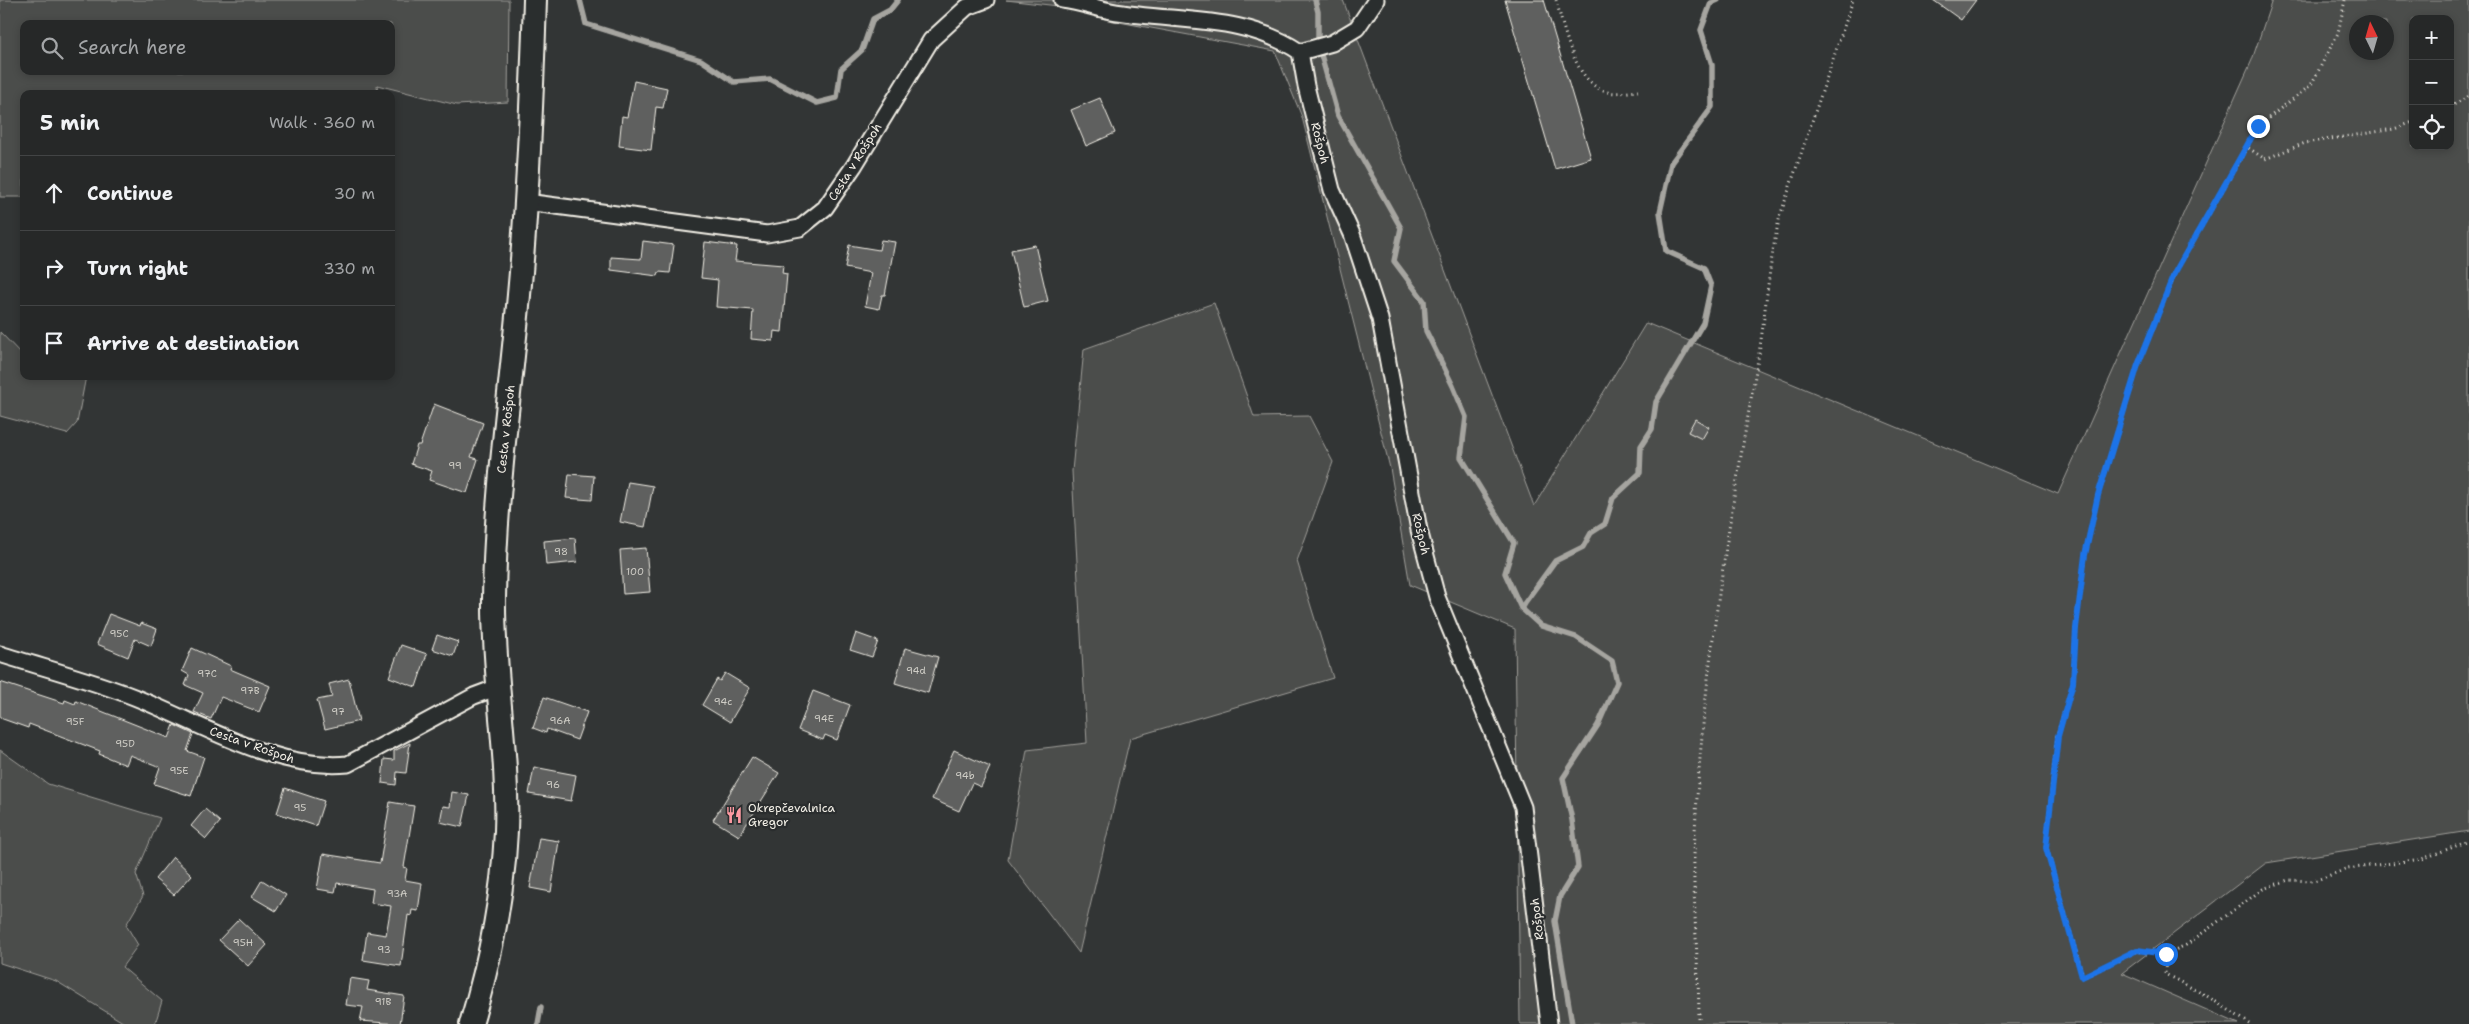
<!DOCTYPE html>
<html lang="en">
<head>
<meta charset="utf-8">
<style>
  :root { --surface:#262828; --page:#2e3030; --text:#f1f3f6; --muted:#a4a6a8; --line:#424445 }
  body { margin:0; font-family:"Shantell Sans",sans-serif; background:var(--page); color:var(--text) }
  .controls { position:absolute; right:15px; top:15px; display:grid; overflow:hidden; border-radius:10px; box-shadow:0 2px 8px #0003 }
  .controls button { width:45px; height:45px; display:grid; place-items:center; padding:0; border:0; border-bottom:1px solid var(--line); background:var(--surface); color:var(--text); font:25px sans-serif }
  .compass { position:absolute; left:2349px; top:15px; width:45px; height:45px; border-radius:50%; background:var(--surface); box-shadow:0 2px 8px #0003; rotate:355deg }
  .stop { position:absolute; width:15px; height:15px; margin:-11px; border:4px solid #1a73e8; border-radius:50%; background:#fff }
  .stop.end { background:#1a73e8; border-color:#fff; box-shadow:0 1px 5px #0008 }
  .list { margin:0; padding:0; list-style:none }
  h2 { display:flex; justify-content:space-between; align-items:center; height:65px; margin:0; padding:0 20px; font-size:21px }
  h2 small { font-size:16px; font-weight:400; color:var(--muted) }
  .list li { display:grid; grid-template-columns:32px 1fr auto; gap:15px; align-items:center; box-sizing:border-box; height:75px; padding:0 20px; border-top:1px solid var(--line) }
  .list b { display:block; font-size:19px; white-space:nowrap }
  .list em { font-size:16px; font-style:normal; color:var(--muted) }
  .icon { flex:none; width:28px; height:28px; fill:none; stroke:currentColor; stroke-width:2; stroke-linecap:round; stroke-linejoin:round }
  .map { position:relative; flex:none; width:2469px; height:1024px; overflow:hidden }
  .search { position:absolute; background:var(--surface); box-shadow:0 2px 8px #0003; left:20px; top:20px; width:375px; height:55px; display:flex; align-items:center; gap:12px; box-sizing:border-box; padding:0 18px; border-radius:10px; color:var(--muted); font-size:19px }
  .panel { position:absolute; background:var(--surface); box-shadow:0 2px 8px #0003; left:20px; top:90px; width:375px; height:290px; border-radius:10px }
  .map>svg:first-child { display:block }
  .green { fill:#4b4d4c; stroke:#a09f9a; fill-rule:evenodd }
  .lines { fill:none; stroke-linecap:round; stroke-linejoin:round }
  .stream { stroke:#a6a5a0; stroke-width:5.5 }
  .building { fill:#5f605f; stroke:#f4f1e8 }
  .street-casing { stroke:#f4f1e8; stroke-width:19 }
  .secondary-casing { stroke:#f4f1e8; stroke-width:26 }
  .path { stroke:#f4f1e8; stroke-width:3; stroke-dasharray:1 4; stroke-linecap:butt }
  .street { stroke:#2a2d2e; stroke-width:15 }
  .secondary { stroke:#2a2d2e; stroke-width:22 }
  .route { stroke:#1a73e8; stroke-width:6 }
  .labels { text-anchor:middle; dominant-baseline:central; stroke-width:4.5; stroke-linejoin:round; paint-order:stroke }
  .number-label { font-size:10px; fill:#cfcdc6 }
  .street-label { font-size:12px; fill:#f4f1e8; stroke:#2a2d2e }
  .poi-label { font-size:12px; fill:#f4f1e8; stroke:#2a2d2e; text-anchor:start }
</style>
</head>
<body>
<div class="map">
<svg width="2469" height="1024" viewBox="0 0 2469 1024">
  <rect width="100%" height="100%" fill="#323535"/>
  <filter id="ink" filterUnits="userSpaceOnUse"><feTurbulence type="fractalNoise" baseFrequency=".02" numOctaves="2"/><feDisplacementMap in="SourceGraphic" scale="10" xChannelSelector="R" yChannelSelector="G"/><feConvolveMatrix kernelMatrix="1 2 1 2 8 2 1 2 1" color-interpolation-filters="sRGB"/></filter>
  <g filter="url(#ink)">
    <path class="green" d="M0,0H509L508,102L457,105L377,85L378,94H24V197H0ZM24,24H391V71H24Z
      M1006,0H1343L1534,506L1646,323L2058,494L2252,60L2272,0H2469V831L2266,863L2122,973L2239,1024H1520L1515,629L1410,585L1390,468L1302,117L1275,51L1108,20L1067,7ZM2413,19H2450V146H2413ZM2356,22H2386V52H2356Z
      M1214,303L1254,417L1309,416L1333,462L1297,561L1333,678L1130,738L1079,953L1008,860L1027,750L1087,743L1072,471L1084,349Z
      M0,332L24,357V376H86L77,423L67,434L0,416Z
      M0,750L48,784L160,818L136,874L143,896L126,925L138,945L122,967L162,1001L155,1024H126L56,981L0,963Z"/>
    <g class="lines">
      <path class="stream" d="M580,0L586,24L701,60L734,82L770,79L817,103L837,98L841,69L862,50L873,19L890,10L898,0
        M1315,0L1318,12V44L1338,116L1401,228L1394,261L1424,301L1426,331L1453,386L1466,417L1461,457L1514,543L1505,573L1521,608L1541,626L1576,637L1612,661L1617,682L1598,725L1563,778L1572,820L1578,867L1560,896L1555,921L1572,1024
        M1521,608L1555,561L1583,547L1591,533L1605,524L1613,498L1640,473L1641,446L1652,429L1656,402L1703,323L1711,286L1704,268L1666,251L1660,212L1671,163L1712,107V65L1701,30L1711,3L1718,0
        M538,1024L541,1007"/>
    </g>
    <path class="building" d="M1505,0H1544L1591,158L1555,169Z
      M1933,0H1976L1961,20Z
      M634,81L667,88L663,108L656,107L651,150L619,146L622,116L627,117Z
      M1100,98L1115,133L1086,146L1071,110Z
      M881,240L895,242L885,295H882L879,309L865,306L871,273L845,268L849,245L879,250Z
      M643,241L674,245L670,273L659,272L658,276L611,270V257L641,259Z
      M705,242L737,246L735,261L783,265L782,273L787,274L782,332L774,331L773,341L751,339L753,310L716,307L718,280L701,278Z
      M1035,245L1048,301L1024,307L1011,250Z
      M434,404L483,423L471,457L478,459L467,493L429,480L432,471L411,464L417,445H420Z
      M1695,419L1709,427L1702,439L1688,432Z
      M569,474L594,476L592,500L566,498Z
      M628,482L653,486L645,527L620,522Z
      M575,538L577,562L546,565L544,541Z
      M646,548L650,592L623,594L620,550Z
      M109,614L140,626L141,623L157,629L151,646L135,639L128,657L97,644Z
      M856,633L878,641L872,657L850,650Z
      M437,635L458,642L453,656L432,649Z
      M401,645L427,654L416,687L389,677Z
      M192,648L231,666L230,669L270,686L259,712L221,697L211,719L194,712L203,693L185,685L189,675L182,671Z
      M905,648L938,657L928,693L895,683Z
      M725,673L750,688L730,722L702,705L717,679L720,681Z
      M349,679L359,721L325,729L317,700L332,697L329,684Z
      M0,682L64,703L65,700L75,704L76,701L169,738L174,725L193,734L187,751L204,757L191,796L154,784L160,767L130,755L126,765L99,754L100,751L29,724L28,728L0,718Z
      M813,691L850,705L837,740L825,735L823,740L798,730Z
      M544,697L587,712L577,740L547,729L546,733L533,728Z
      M410,743L406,773L397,772L396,785L382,783L384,759L394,760V751Z
      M954,750L990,767L981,787L972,783L959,811L932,799Z
      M752,757L779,773L739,836L713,820Z
      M534,767L576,775L571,801L529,794Z
      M285,788L324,801L316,826L277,813Z
      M452,792L469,795L462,827L440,822L443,806L450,807Z
      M390,802L414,806L404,867L407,868L405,880L422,883L418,911L412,910L411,916L408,915L401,966L363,960L367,932L386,935L391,906L371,903L373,889L337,883L335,892L317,889L323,854L380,863Z
      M205,809L220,822L206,839L191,826Z
      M539,838L559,841L551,892L530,888Z
      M173,857L192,875L174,895L155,879Z
      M262,880L286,895L276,911L252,897Z
      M239,919L267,945L248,966L219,940Z
      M350,978L369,981L367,990L404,996L400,1024L360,1021L363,1007L346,1005Z"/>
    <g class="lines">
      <g class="street-casing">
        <path id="street" d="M1062,0C1079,2 1095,8 1111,11C1176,23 1244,14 1300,52
          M1300,52L1306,86L1332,190L1352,234L1380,319L1419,530L1437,597L1523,807L1549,1024
          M1300,52L1332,43L1357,28L1376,0
          M526,202L767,234L800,228L825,208L854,166L931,40L967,7L986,0
          M0,654C44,668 91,680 134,697C200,723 275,771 348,764L474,696L498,687"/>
      </g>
      <g class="secondary-casing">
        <path id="secondary" d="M471,1024C490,961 503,897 506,831C509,754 493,676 494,599C495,497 510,396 519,295C528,197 532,98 535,0"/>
      </g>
      <path class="path" d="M1556,0C1564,28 1574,83 1607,92C1617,94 1628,92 1638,91
        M2345,0L2338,33L2311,85L2258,126L2247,147L2265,159L2305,143L2394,129L2413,122
        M2450,107L2469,96
        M2166,954L2137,951L2083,977L2046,847L2057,736L2073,683L2076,628L2085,555L2098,495L2138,365L2174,274L2247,147
        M1699,1024C1699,968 1693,912 1694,856C1700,691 1728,527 1757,365C1766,315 1768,265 1780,216L1853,0
        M2250,1024L2207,996L2165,974L2166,954L2186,945L2263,889L2288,880L2314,881L2347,869L2422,859L2469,841"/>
      <use href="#street" class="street"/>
      <use href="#secondary" class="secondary"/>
    </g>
  </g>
  <g class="lines" filter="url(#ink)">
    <path class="route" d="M2166,954L2137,950L2082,977L2046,848L2058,736L2073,683L2076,628L2085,555L2098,495L2138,365L2174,274L2258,126"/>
  </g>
  <defs>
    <g id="restaurant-bare" transform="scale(1.35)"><path d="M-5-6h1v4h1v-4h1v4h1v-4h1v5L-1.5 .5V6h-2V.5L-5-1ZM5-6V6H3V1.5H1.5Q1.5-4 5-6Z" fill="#ff9aa2" stroke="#2a2d2e" stroke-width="2.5" paint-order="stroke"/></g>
  </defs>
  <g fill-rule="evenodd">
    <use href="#restaurant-bare" x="734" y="815"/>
  </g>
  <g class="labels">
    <g class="number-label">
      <text x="455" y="465">99</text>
      <text x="561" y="551">98</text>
      <text x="635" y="571">100</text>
      <text x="119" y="633">95C</text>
      <text x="916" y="670">94d</text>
      <text x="207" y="673">97C</text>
      <text x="250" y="690">97B</text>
      <text x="723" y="701">94c</text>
      <text x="338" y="711">97</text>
      <text x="824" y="718">94E</text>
      <text x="560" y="720">96A</text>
      <text x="75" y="721">95F</text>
      <text x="125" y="743">95D</text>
      <text x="179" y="770">95E</text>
      <text x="965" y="775">94b</text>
      <text x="553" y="784">96</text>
      <text x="300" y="807">95</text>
      <text x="397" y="893">93A</text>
      <text x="243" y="942">95H</text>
      <text x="384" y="949">93</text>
      <text x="383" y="1001">91B</text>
    </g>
    <g class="street-label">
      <text transform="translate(1320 143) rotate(76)">Rošpoh</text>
      <text transform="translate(855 162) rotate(-58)">Cesta v Rošpoh</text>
      <text transform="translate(506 429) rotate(-84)">Cesta v Rošpoh</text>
      <text transform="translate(1421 534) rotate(77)">Rošpoh</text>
      <text transform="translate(252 745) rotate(19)">Cesta v Rošpoh</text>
      <text transform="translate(1537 919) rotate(-97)">Rošpoh</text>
    </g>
    <g class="poi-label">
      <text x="748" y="808">Okrepčevalnica<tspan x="748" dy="14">Gregor</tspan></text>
    </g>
  </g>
</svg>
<div class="controls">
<button>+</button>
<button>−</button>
<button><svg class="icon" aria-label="locate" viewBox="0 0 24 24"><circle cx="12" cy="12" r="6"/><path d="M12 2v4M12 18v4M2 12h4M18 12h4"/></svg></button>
</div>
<svg class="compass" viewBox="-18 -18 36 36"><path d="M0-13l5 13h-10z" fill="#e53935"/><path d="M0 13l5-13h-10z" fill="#a4a6a8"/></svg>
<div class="stop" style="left:2166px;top:954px"></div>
<div class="stop end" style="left:2258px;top:126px"></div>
<div class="search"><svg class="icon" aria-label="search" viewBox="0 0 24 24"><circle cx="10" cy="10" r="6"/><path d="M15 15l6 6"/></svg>Search here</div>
<section class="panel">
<h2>5 min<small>Walk · 360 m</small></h2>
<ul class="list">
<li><svg class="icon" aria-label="ahead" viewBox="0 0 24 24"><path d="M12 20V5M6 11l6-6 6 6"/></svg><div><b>Continue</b></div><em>30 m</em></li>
<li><svg class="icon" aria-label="right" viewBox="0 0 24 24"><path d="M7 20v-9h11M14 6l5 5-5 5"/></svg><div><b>Turn right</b></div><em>330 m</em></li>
<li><svg class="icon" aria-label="arrive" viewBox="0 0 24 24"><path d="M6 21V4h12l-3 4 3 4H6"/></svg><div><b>Arrive at destination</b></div></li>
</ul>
</section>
</div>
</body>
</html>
